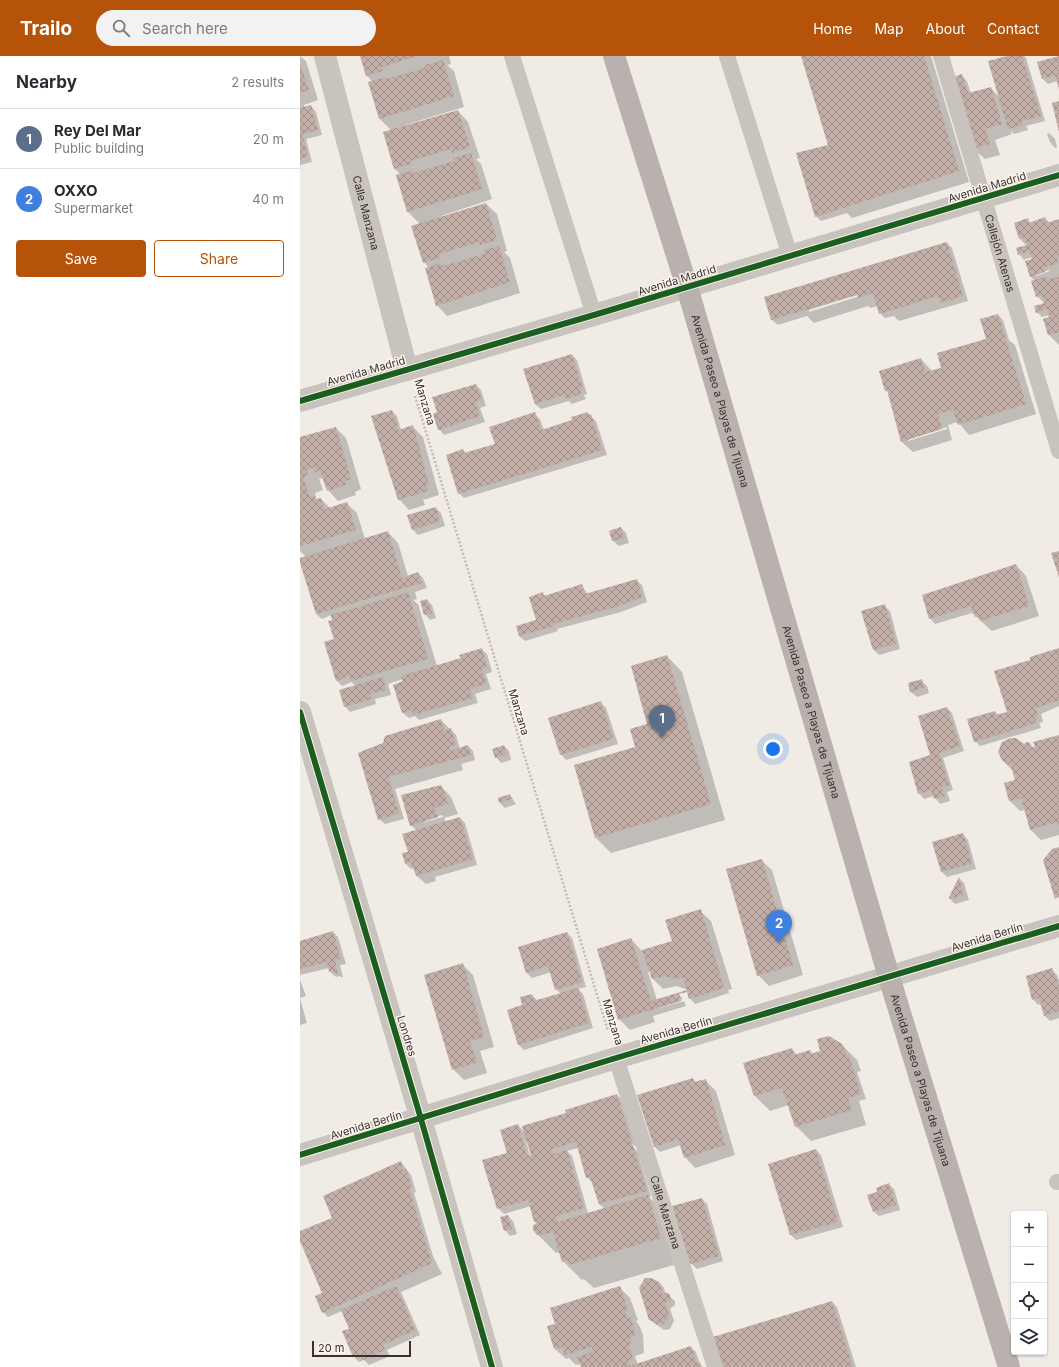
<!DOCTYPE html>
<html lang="en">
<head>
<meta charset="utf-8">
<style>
  :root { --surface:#fff; --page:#f2f2f3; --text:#2b2b33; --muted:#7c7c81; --line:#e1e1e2; --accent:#b45309 }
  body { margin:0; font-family:Inter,sans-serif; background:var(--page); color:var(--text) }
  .controls { position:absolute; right:12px; bottom:12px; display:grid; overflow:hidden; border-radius:4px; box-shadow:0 1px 3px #0004 }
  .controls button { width:36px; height:36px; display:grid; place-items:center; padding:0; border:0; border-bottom:1px solid var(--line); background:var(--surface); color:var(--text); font:20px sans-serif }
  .scale { position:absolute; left:12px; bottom:10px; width:99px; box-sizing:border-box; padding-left:4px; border:2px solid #3b302b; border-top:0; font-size:11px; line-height:14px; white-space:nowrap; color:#3b302b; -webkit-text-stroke:3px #fbf5ee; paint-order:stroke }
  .you { position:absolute; left:473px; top:693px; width:14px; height:14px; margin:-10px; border:3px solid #fff; border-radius:50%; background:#1a73e8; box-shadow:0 0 0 6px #1a73e833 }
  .badge { display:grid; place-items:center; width:26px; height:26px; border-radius:50%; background:var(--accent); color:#fff; font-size:13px; font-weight:700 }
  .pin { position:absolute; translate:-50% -33px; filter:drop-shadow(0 1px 2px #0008) }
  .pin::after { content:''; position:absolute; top:21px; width:14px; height:12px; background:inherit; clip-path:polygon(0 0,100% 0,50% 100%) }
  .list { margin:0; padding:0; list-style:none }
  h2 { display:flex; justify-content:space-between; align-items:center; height:52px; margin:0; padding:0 16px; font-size:17px }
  h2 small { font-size:13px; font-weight:400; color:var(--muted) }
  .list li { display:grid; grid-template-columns:26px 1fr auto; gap:12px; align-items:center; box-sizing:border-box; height:60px; padding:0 16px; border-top:1px solid var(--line) }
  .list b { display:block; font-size:15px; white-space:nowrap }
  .list p { margin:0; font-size:13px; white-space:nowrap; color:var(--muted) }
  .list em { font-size:13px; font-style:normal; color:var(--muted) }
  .actions { display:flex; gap:8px; padding:12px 16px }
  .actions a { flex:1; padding:9px 0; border:1px solid var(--accent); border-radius:4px; text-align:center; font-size:14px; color:var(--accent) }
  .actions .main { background:var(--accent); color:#fff }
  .icon { flex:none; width:22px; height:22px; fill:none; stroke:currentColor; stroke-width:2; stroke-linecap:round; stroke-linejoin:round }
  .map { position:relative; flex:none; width:759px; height:1311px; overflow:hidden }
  header { display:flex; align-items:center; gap:24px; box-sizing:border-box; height:56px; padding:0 20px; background:var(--accent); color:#fff }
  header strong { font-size:19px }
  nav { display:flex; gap:22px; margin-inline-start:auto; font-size:14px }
  .search { width:280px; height:36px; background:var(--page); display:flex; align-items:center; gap:10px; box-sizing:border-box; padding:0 14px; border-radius:22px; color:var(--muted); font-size:15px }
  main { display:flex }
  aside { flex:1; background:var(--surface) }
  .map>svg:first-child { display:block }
  .shadow { fill:#0003; fill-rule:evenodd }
  .building { fill:url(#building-cross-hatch) }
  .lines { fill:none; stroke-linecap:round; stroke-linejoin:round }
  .path { stroke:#c2bbb6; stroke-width:2.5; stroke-dasharray:2 2; stroke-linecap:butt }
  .lane { stroke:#c9c3be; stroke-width:16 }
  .street { stroke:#c9c3be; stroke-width:22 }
  .primary { stroke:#b8b1ad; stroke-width:22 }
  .cycleway-casing { stroke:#fbf5ee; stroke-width:8 }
  .cycleway { stroke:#1b5e20; stroke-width:6 }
  .labels { text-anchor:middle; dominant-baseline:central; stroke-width:3; stroke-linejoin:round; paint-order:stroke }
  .street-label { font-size:11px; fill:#3b302b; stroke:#fbf5ee }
</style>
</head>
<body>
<header>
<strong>Trailo</strong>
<div class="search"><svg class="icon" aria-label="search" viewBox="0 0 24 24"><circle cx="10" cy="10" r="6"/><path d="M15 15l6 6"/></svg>Search here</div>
<nav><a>Home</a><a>Map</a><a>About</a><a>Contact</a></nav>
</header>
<main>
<aside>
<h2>Nearby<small>2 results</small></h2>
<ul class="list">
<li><span class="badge" style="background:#5c6f8a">1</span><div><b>Rey Del Mar</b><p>Public building</p></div><em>20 m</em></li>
<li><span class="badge" style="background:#3f7fe0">2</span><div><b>OXXO</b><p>Supermarket</p></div><em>40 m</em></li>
</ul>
<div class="actions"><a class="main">Save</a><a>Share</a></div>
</aside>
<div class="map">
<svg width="759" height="1311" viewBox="0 0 759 1311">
  <defs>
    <pattern id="building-cross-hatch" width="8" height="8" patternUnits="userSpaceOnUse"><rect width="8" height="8" fill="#c3afa7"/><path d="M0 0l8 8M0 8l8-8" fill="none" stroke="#a08f88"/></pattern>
  </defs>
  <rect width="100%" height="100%" fill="#f0ebe5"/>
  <path class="shadow" d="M0,0L6,5L18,44L4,49L5,52L11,50L16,56L22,79L6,83L12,106L0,109Z
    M61,0H149L151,8L147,9L154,15L164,51L105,69L106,71L158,55L168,66L180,102L176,103L181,108L192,143L141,160V161L186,148L197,158L207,195L204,196L210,202L220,237L147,260L137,249L129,212L124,206L120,168L108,156L97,120L101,119L95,113L92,75L80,63L73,26L67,20Z
    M502,0H631L669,126L552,162L547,157L521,165L516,160L498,97L529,90Z
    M710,0H724L726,2L745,65L726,70L728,74L714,78L710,74L712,78L695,84L700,99L685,103L674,93L662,20L667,25L671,38L691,32L699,41Z
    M759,1V31L757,25L748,28L743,23L738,7Z
    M749,77L755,83L757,91L755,92L750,86L747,78Z
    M745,162L750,167L759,164V289L748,278L750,259L742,261L737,256L745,248L737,240L735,225L731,221L732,201L724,204L719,198L727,190L720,183L728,164L731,167ZM749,214L750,215L736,220V218Z
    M647,187L652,192L668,245L599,265L594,260L585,262L580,257L578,250L570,252L568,250L514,267L507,260L478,269L472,264L465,241ZM562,237L563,239L509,256V254Z
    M698,259L703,264L709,284L715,289L736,358L669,379L658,366L648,369L652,384L613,396L602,386L589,337L586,334L621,303L632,315L642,312L687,284ZM647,371V373L608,385V383Z
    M272,299L277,304L287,338L284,339L286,343L272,348L269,345L241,353L235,348L225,314Z
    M176,329L181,334L186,350L180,352L185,366L144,379L139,373Z
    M91,355L97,360L101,374L113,371L123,381L139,439L123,444L125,449L109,454L99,443Z
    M287,357L296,365L307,399L164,442L159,437L163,394L166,397L196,389L235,358L240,363L244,374L273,365Z
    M36,372L46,382L61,433L55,436L56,439L38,445L28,434L23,422L19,423L23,434L15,437L16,442L18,444L21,443L30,452L46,447L57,457L65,483L88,476L98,487L108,520L118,517L123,522L127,532L115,536L117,543L113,544L118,548L137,610L162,603L181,593L187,598L192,616L186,618L191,633L175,638L178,647L119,664L115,660L109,662L103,657L94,629L104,625L103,623L88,628L91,639L75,643L76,648L50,656L45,650L55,630L52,626L42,630L37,625L34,565L31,559L22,563L16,558L0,504L6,501L0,495V382Z
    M136,452L141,457L145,470L118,479L113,474Z
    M321,472L326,477L329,487L319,490L313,485L310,476Z
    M716,509L726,520L739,560L692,575L672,557L635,568L630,562L660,532L659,527Z
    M336,524L342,529L347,546L321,556L257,573L258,575L225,585L219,580L237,565L243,538L246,540L281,529L288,538Z
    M127,544L132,549L136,562L130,564L125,558Z
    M584,550L590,555L600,593L579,599L574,594L563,556Z
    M759,593V650L741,658L743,666L739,667L741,672L680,690L675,685L695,656L698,659L708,656L732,605Z
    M367,600L382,616L425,764L311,797L296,782L349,669Z
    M621,625L627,630L629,637L617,641L611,636Z
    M301,647L306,652L318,688L266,704L261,698Z
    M647,652L652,657L664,695L643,702L653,734L647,736L650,745L640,748L634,740L624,743L619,737Z
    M141,664L156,679L160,693L168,690L173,695L175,704L161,708L163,714L95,733L104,763L85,768L79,763L64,694L84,688Z
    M759,680V779L741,784L731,774L725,754L720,755L710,745L705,728L716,725L713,715L702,704L723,689L730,688L734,692Z
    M204,690L209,695L211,704L201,707L196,701Z
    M141,730L151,741L158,758L144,762L146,766L160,762L165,767L177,809L135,821L136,825L126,828L117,820L114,812L111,813L106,808L117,775L111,769ZM142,759L143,761L124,766V764Z
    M210,739L216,748L205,752L200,747Z
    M663,778L668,784L676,813L647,821L642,816Z
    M461,804L472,814L503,919L469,930L458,919Z
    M659,822L664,827L669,844L655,848L650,843Z
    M400,855L411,865L432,933L428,934L429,937L395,948L390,942L388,934L376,930L363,933L352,922L350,915L348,916L357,944L378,938L383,943L359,950V952L384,945L386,950L353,960L355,966L330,974L319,963L331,883L342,895L373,885Z
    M33,876L38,881L46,908L40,909L43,922L40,920L36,921L30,916L29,912L0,919V886Z
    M267,877L272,882L286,931L278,933L283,938L293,972L224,994L218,988L224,950L232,939L237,944L261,938L256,933L251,916L232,922L227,917Z
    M162,908L173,919L194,991L180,995L187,1017L164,1024L153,1013Z
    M752,914L757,919L759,925V962L750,965L744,959L741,948L738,949L733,943Z
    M0,924L6,940L0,942L7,967L0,969Z
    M542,989L557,1004L561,1015L557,1016L566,1043L559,1045L566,1069L511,1085L496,1070L489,1049L470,1055L455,1040L444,1008L492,993L497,999L510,995L513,998Z
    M393,1023L397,1027L405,1024L416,1035L435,1099L395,1112L385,1101L381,1089L360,1096L355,1091Z
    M317,1039L322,1044L341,1096L331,1086V1089L341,1099L339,1100L351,1140L349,1141L371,1163L384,1206L294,1232L284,1223L282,1224L263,1205L260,1196L256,1197L237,1178V1168L231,1150L204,1158L198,1152L208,1098L218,1069L225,1077L268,1058ZM228,1084L232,1100H230L226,1085ZM278,1092L287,1121L292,1126L299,1148L304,1152L288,1157L272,1100L267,1095Z
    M516,1094L521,1099L543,1171L496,1184L491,1179Z
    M101,1106L111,1119L116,1136L114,1137L133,1200L142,1218L101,1236L120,1279L87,1294L90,1300L69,1309L64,1304L59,1306L54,1301L43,1276L50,1273L42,1255L28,1261L23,1256V1238L1,1186L0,1187V1176L33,1163Z
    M588,1128L594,1133L600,1154L579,1160L573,1155L578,1136Z
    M402,1143L407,1148L423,1205L397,1213L391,1207Z
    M208,1160L213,1165L217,1178L210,1180L205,1174Z
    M359,1226L364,1232L366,1238L375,1245V1249L370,1253L374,1265L370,1273L364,1274L350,1264Z
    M319,1231L330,1242L338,1264L336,1265L340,1271L343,1279L344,1297L335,1300L338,1309L391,1291L396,1296L400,1308L403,1311H282L281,1308L276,1309L269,1302L266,1303L255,1293L248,1271L256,1268Z
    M532,1246L537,1251L556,1311H423Z"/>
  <path class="building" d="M60,0H117L82,11L83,15L66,20Z
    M501,0H624L659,115L515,161L496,97L528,89Z
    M707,0H722L741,60L722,65L723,69L708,73L688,5Z
    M759,0V33L755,19L742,23L737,6Z
    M143,4L154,40L79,63L68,26L86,21L87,23L125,12V9Z
    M0,8L9,34L0,37Z
    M662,18L668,37L691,31L702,68L685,73L690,88L673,93L651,22Z
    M759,45V76L752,47Z
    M11,49L18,74L2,78L8,100L0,103V52Z
    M158,54L170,91L152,97L151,93L110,105L111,108L94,113L83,76Z
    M171,97L182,133L107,156L96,119L114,114V117L154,105L153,102Z
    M186,147L197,184L180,189L179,186L139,198L140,202L123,207L111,170Z
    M745,161L747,167L759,163V201L757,202L758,207L743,212L745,216L730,221L725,205L732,203L729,195L718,199L716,192L727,189L725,181L719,183L714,167L728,162L729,167Z
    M647,186L663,240L640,247L638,240L579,258L573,237L558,242L557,239L471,264L464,241Z
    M199,190L210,226L136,250L125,212L142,207L143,210L184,198L182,195Z
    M746,220L747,224L759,220V276L748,279L743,263L749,261L747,253L736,257L734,250L745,247L742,239L736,241L731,225Z
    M698,258L726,348L658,369L653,354L638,358L642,373L601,386L587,334L585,335L579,315L621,302L625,316L641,312L637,297L686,283L680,263Z
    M272,298L283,333L280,334L281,338L266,343L264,339L235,348L223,313Z
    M176,328L182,344L175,346L180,360L138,374L133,358L137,356L132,341Z
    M92,354L99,374L113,369L129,428L126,429L128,435L98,444L71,360Z
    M235,356L241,374L272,364L271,361L288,356L289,359L291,358L302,394L158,438L146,399L163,393L164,397L195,388L189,371Z
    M36,371L51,423L45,425L46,429L27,435L20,415L15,416L14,411L7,414L8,419L3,421L10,441L15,440L16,443L21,442L25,453L47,446L56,474L0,490V381Z
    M136,451L140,465L112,474L107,459Z
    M321,471L325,482L312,485L309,475Z
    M88,475L102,522L118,516L122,527L16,558L0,507V502Z
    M759,495V521L751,497Z
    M716,508L729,550L680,565L679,560L675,561L671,550L629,563L622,539Z
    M337,523L342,541L316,551L253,568L254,570L219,580L216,570L236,564L229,541L243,536L244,540L282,528L285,538Z
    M108,536L128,603L51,625L49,620L36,625L24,586L34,583L28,565L32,564L31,559Z
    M127,543L132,557L124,559L120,545Z
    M585,548L596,588L573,594L561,555Z
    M182,592L187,611L182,613L186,628L170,633L173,642L113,659L112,654L102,657L93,629L103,625L101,620L161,602L159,599Z
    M759,592V644L736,652L738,660L735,661L736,667L674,686L667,663L695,655L696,659L707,656L694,615L730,604V601Z
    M367,599L411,748L295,782L274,709L335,691L330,673L347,668L331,610Z
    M83,621L86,634L70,638L72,643L44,651L39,634Z
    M622,623L624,632L610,636L608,627Z
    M301,645L313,683L260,699L248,662Z
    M647,651L660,690L639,697L649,729L642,731L645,740L634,743L631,734L618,738L609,706L630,699L618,660Z
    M141,663L144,675L151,672L156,689L149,691L150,695L168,689L171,699L88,721L99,757L78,764L58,697L83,687L85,680Z
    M759,679V770L757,766L730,774L721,742L709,745L704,727L715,724L711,710L702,704L698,696L702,686L711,682H716L724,688L727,686L730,687L731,692L735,691L733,686Z
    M204,689L207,698L195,702L192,693Z
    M141,729L149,747L134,752L138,761L110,770L101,739Z
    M210,738L212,743L199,747L198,742Z
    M160,761L173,803L116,820L111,806L105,808L102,797L108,796L102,778Z
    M663,777L672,807L641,816L632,786Z
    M759,791V841L755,843L743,804L752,793Z
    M462,803L493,909L457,920L426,813Z
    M659,821L664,839L649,843V841Z
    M401,853L424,932L389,943L387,936L379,938L381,945L318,964L297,893L331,882L351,945L387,934L383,922L376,923L365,920L352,923L342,894L372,885L365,864Z
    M33,875L41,903L35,904L38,919L34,915L29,916L27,906L0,913V885Z
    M267,876L282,926L255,934L248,910L226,917L218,891Z
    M163,907L184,981L170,985L177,1006L152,1014L124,919Z
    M752,912L759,930V955L744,960L739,942L732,944L726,920Z
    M278,932L289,967L218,989L207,954L222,949L220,941L232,938L234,945Z
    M529,980L542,988L547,999H549L561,1038L548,1042L552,1054L495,1071L482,1032L454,1040L443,1007L492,992L494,999L510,994L511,998L520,995L517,983Z
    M393,1022L394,1026L406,1023L425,1089L384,1102L378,1083L354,1091L337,1039Z
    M317,1038L347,1135L299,1148L290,1121L286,1122L276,1086L252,1093L253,1098L267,1094L284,1152L256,1160L258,1166L348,1139L361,1182L269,1209L268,1204L262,1206L253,1176L241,1179H237L233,1174V1170L238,1165L234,1166L228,1144L197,1153L182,1104L207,1097L200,1074L218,1068L227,1100L231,1099L222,1070L266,1057L265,1054Z
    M516,1093L538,1166L490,1179L468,1108Z
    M101,1105L103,1114L106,1113L112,1131L109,1132L132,1207L22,1257L15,1240L22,1237L0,1185V1175L32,1162L23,1140Z
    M589,1127L596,1149L573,1156L567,1139L577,1136L576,1132Z
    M402,1142L419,1200L390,1208L372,1150Z
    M208,1159L212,1173L204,1175L200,1161Z
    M345,1222H351L359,1226L363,1237H368L370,1239L371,1244L365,1247L369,1259L364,1268L357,1269L353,1265L349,1264L339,1232Z
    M96,1230L115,1274L83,1289L85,1294L63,1304L60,1298L53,1301L42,1275L49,1273L41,1254Z
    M320,1230L328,1254L325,1255L328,1263L331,1261L335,1280L330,1282L332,1288L329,1289L333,1303L328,1304L330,1310L391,1290L397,1307L400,1306L401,1311H281L277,1301L293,1295L292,1291L265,1299L262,1291L254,1293L247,1270L255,1268L250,1252Z
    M532,1245L553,1311H422L413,1281Z"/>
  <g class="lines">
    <path class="path" d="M115,340L308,975"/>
    <g class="lane">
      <path d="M212,0L294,259"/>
      <path d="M427,0L490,200"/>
      <path id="s1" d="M641,0L759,395"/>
      <path id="s2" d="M316,1002L415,1311"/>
      <path d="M757,1126H759"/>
    </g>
    <g class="street">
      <path id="s3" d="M25,0L107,314"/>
      <path d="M0,345L294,259L759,119"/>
      <path d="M0,656L121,1063L192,1311"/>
      <path d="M0,1099L316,1002L759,870"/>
    </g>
    <path class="primary" id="s4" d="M314,0L387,231L589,921L709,1311"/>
    <g class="cycleway-casing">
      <path id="cycleway" d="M0,345L294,259L759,119
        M0,656L121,1063L192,1311
        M0,1099L316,1002L759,870"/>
    </g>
    <use href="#cycleway" class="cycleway"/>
  </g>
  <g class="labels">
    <g class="street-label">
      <text transform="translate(687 131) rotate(-17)">Avenida Madrid</text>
      <text stroke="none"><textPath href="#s3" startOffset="162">Calle Manzana</textPath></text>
      <text stroke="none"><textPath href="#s1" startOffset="206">Callejón Atenas</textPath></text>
      <text transform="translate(377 224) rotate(-17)">Avenida Madrid</text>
      <text transform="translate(66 315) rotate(-16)">Avenida Madrid</text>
      <text stroke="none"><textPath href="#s4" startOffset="361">Avenida Paseo a Playas de Tijuana</textPath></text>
      <text transform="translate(125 346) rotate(73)">Manzana</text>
      <text transform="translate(219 656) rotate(73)">Manzana</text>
      <text stroke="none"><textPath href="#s4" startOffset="685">Avenida Paseo a Playas de Tijuana</textPath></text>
      <text transform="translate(687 881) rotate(-17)">Avenida Berlín</text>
      <text transform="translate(313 966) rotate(73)">Manzana</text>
      <text transform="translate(376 974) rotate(-16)">Avenida Berlín</text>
      <text transform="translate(107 980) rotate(73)">Londres</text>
      <text stroke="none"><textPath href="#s4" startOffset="1069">Avenida Paseo a Playas de Tijuana</textPath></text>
      <text transform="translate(66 1069) rotate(-17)">Avenida Berlín</text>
      <text stroke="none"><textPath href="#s2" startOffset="162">Calle Manzana</textPath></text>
    </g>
  </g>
</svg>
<div class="controls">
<button>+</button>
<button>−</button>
<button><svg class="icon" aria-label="locate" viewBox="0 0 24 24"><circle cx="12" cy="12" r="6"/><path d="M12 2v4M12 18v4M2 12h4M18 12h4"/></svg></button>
<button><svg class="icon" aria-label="layers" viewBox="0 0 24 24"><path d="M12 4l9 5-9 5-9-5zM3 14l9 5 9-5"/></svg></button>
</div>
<div class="scale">20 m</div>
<div class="you"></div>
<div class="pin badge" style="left:362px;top:682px;background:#5c6f8a">1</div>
<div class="pin badge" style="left:479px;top:887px;background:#3f7fe0">2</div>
</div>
</main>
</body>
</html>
